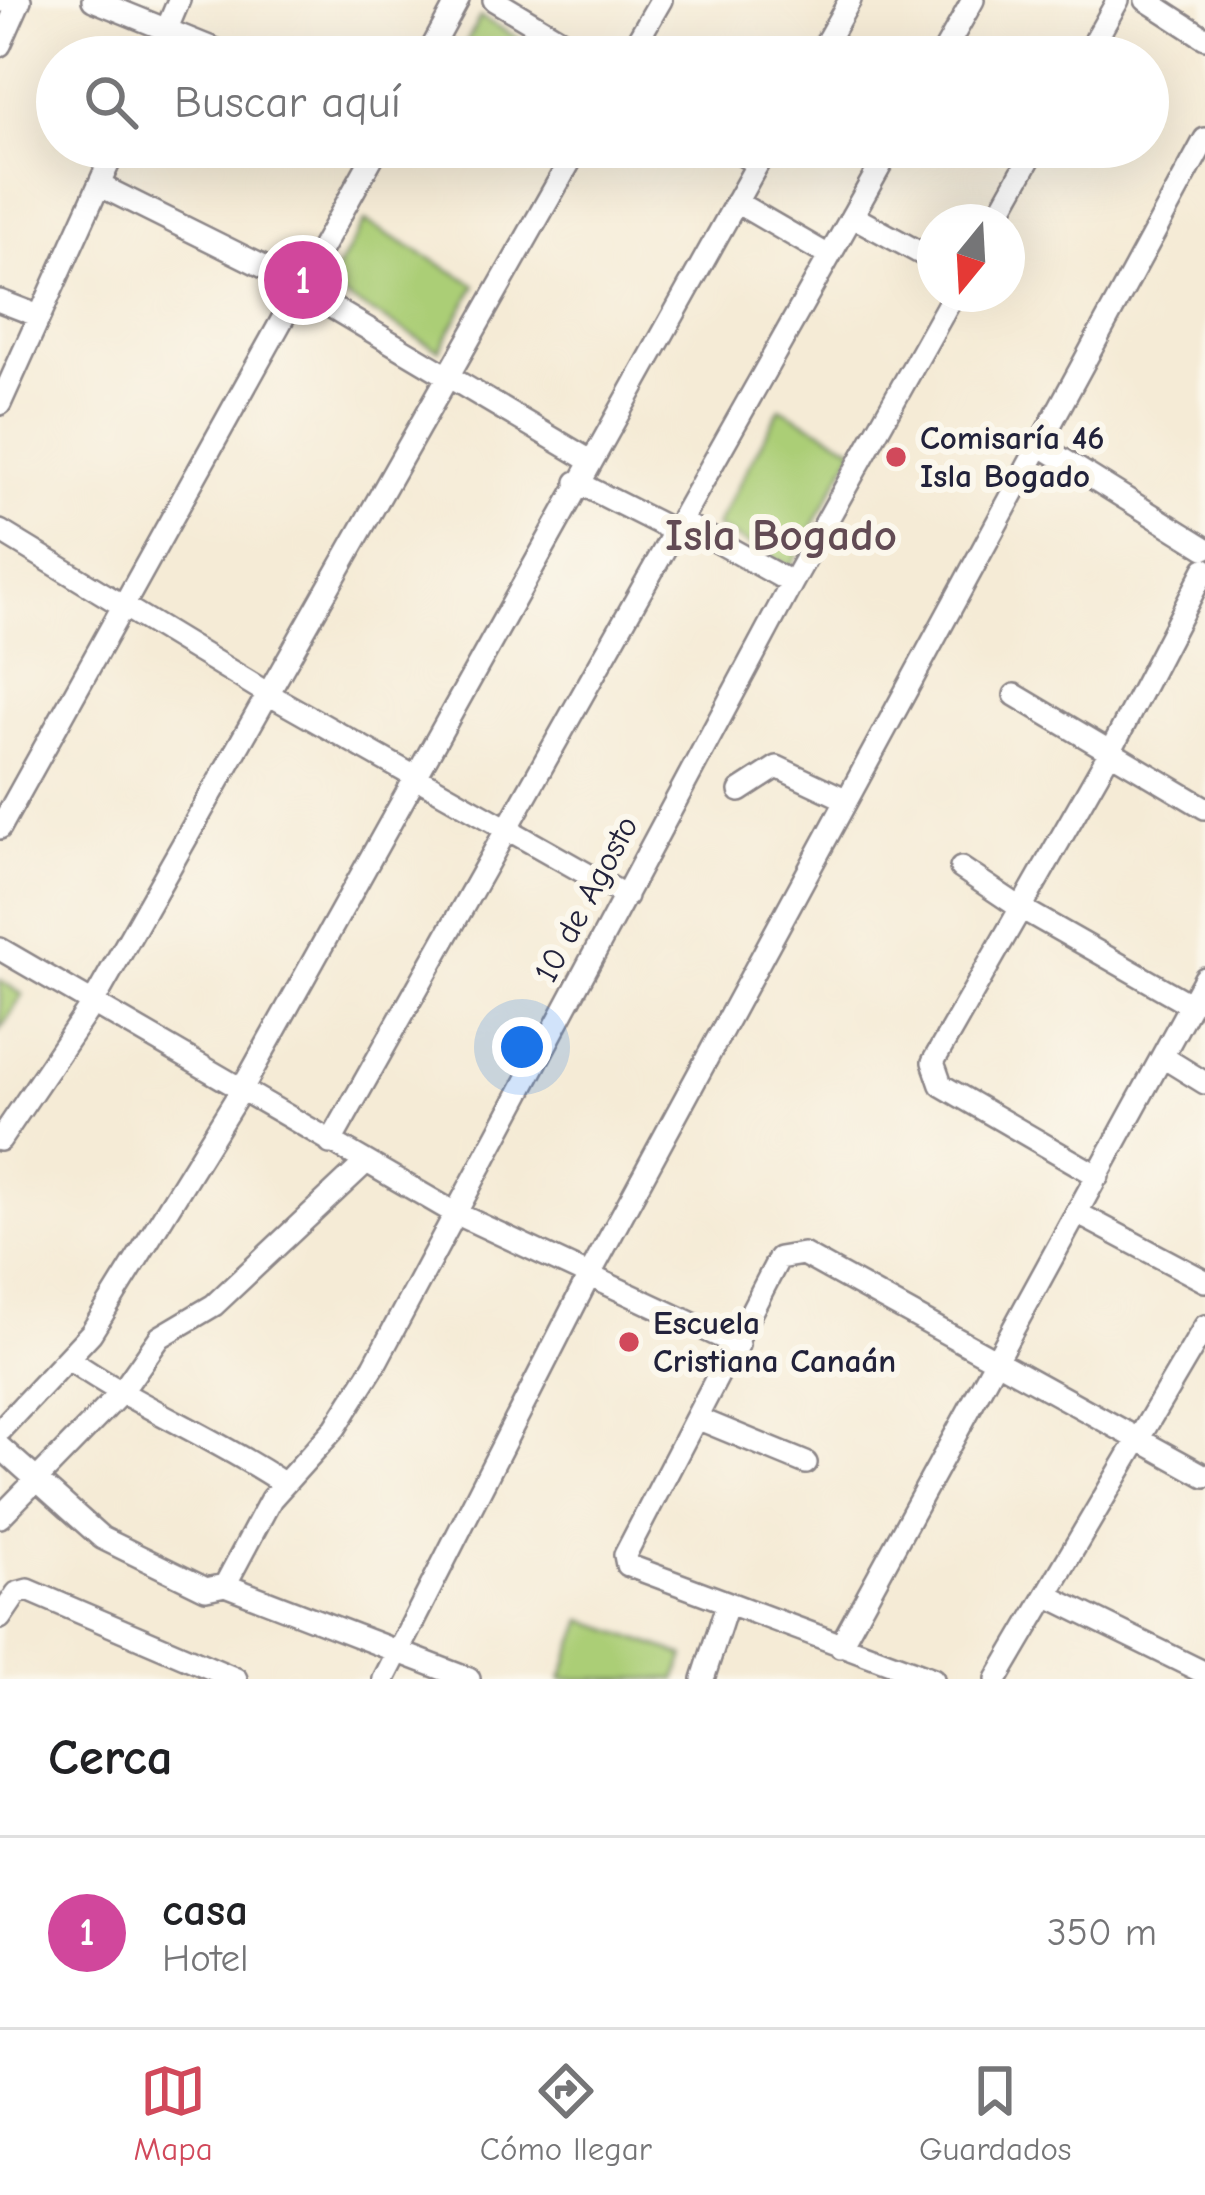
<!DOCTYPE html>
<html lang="es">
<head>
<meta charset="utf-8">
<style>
  :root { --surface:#fff; --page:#f2f2f2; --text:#202124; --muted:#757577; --line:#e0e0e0; --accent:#d1495b }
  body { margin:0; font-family:"Comic Neue",sans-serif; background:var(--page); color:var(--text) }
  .compass { position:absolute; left:917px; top:204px; width:108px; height:108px; border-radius:50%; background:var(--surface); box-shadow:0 12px 48px #0002; rotate:198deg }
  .you { position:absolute; left:522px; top:1047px; width:42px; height:42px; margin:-30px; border:9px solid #fff; border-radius:50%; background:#1a73e8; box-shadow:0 0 0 18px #1a73e833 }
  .badge { display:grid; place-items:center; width:78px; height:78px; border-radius:50%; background:var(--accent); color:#fff; font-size:39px; font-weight:700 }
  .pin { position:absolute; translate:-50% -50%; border:6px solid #fff; box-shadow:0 3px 12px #0006 }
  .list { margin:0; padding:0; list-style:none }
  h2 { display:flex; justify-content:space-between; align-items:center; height:156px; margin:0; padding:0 48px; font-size:51px }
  h2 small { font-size:39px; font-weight:400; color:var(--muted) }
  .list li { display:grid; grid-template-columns:78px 1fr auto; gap:36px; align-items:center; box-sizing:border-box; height:192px; padding:0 48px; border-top:3px solid var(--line) }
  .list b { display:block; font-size:45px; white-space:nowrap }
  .list p { margin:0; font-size:39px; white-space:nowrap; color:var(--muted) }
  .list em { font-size:39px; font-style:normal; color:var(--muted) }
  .icon { flex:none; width:66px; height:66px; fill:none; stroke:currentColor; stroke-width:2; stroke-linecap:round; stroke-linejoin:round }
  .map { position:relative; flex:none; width:1205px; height:1679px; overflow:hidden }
  .search { position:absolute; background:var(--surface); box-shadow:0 12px 48px #0002; left:36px; right:36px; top:36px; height:132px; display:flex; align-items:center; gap:30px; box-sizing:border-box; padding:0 42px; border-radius:66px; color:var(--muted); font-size:45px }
  .sheet { height:348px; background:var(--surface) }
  nav { display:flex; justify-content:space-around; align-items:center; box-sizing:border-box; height:168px; border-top:3px solid var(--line); background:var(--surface); font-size:33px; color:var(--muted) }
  nav a { display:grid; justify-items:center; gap:6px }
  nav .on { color:var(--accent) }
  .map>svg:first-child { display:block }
  .green { fill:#abce76; stroke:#667858; stroke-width:3 }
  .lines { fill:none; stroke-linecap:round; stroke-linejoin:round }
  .minor-casing { stroke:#8c8688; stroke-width:26 }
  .minor { stroke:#fff; stroke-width:21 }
  .poi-dot { fill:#d1495b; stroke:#fbf7ec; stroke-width:4.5 }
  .labels { text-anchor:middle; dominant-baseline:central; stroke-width:12; stroke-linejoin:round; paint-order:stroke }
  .poi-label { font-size:33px; font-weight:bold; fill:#22223b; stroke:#fbf7ec; text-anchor:start }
  .street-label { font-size:33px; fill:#22223b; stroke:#fbf7ec }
  .district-label { font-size:45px; font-weight:bold; fill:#624b54; stroke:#fbf7ec }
</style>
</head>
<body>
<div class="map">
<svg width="1205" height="1679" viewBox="0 0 1205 1679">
  <rect width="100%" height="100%" fill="#fbf7ec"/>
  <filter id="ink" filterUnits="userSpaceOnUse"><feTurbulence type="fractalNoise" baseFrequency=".00833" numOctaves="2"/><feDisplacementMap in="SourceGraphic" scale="24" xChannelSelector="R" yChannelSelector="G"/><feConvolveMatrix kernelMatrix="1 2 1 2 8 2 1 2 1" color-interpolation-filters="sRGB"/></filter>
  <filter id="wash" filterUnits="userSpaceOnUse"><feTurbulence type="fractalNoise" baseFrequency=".004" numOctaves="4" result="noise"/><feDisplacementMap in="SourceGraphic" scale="48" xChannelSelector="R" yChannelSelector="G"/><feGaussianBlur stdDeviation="2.7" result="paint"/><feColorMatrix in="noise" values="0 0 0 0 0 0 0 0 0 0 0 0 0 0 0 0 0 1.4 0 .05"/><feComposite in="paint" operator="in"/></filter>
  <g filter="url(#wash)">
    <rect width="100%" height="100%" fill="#f5ebd6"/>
    <path class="green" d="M480,17L552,57H458Z
      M365,221L476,285L439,350L327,287Z
      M780,408L855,448L791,567L716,527Z
      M0,980L23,995L0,1030Z
      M583,1620L685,1656L676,1679H561Z"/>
  </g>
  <g filter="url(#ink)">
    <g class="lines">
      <g class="minor-casing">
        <path id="minor" d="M93,0L234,57
          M494,0L589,57
          M1146,0L1205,38
          M0,1L1,0
          M0,45L20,0
          M155,57L179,0
          M427,57L458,0
          M628,57L661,0
          M818,57L850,0
          M941,57L973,0
          M1086,57L1118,0
          M730,147L757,164
          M99,185L264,267L589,460
          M736,202L829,256
          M852,216L935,261
          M994,222L1036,147
          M0,301L39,316
          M0,404L116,147
          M1038,444L1205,548
          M577,482L674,531
          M680,521L792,583
          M0,531L270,695L626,896
          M1015,695L1205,808
          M740,791L777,767L845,799
          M0,828L378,147
          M961,868L1019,907L1191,1005
          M0,949L453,1212L738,1345
          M1163,1057L1205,1083
          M0,1140L94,1001L578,147
          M330,1143L891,147
          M1098,1176L941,1085L933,1062L1110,752L1205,569
          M1077,1213L1205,1281
          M70,1360C138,1407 214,1437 283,1483
          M699,1419L806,1463
          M0,1430L91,1333L242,1089L767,147
          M0,1447L102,1538L206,1589L225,1585L469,1679
          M0,1517L120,1394L160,1337L214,1305L364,1164
          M225,1585L271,1499L335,1428L374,1366L792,583L954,294
          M1048,1596L1205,1673
          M0,1618L17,1593L28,1590L236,1679
          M840,1646L1205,978
          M384,1679L589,1276L1205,139
          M703,1679L727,1605
          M933,1679L627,1565L625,1555L779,1258L803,1254L1205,1476
          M997,1679L1205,1326"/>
      </g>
      <use href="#minor" class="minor"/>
    </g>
  </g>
  <g class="poi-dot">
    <circle cx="896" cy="457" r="12"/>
    <circle cx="629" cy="1342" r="12"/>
  </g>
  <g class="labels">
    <g class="poi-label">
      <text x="920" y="438">Comisaría 46<tspan x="920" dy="38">Isla Bogado</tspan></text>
      <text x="653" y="1323">Escuela<tspan x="653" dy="38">Cristiana Canaán</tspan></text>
    </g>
    <g class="street-label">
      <text transform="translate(586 899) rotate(-62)">10 de Agosto</text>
    </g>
    <g class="district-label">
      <text x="781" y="535">Isla Bogado</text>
    </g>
  </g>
</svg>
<svg class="compass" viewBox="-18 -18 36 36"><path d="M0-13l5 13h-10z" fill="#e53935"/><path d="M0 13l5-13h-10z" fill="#757577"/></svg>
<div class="you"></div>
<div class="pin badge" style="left:303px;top:280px;background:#d1479c">1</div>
<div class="search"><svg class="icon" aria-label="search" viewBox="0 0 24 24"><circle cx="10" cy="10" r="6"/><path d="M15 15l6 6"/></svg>Buscar aquí</div>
</div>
<section class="sheet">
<h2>Cerca<small></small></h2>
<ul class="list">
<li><span class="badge" style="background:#d1479c">1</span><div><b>casa</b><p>Hotel</p></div><em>350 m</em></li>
</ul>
</section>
<nav>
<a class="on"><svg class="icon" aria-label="map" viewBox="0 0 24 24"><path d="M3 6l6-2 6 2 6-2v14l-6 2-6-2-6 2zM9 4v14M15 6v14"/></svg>Mapa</a>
<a><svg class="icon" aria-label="directions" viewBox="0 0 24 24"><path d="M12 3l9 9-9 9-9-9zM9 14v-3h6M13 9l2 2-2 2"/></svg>Cómo llegar</a>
<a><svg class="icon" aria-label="saved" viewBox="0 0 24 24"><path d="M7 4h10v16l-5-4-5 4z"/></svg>Guardados</a>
</nav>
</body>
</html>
